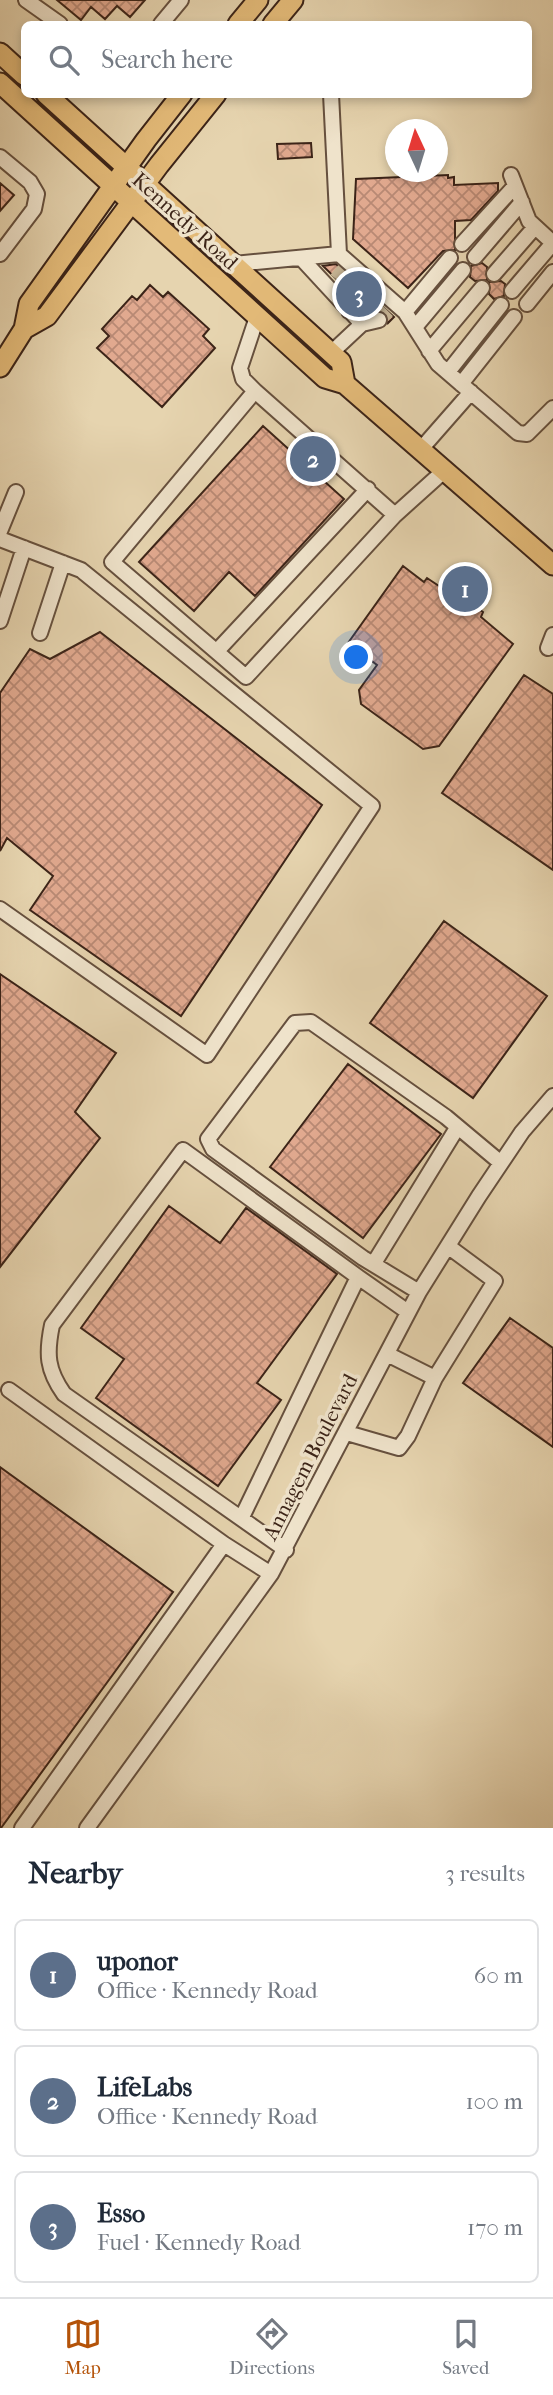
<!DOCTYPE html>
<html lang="en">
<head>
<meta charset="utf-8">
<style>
  :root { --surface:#fff; --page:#f6f6f7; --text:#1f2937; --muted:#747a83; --line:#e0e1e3; --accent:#b45309 }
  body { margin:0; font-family:"IM FELL French Canon",serif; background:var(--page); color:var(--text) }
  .compass { position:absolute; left:385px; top:119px; width:63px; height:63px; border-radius:50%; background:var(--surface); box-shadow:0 4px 10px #0003; rotate:356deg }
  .you { position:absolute; left:357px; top:658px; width:24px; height:24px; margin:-18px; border:5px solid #fff; border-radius:50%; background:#1a73e8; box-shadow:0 0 0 10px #1a73e833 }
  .badge { display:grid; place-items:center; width:46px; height:46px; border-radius:50%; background:var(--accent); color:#fff; font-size:23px; font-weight:700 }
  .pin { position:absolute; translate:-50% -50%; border:4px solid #fff; box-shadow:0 2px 7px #0006 }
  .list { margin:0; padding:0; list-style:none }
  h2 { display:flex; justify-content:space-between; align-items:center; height:91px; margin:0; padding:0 28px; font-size:30px }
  h2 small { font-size:23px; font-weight:400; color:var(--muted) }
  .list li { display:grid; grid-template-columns:46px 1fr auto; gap:21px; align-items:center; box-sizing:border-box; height:112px; margin:0 14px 14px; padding:0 14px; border:2px solid var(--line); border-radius:10px }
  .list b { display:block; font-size:26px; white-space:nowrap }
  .list p { margin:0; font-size:23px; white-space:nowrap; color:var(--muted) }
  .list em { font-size:23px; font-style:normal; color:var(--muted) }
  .icon { flex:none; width:38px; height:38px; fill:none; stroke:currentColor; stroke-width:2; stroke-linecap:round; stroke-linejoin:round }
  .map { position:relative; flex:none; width:553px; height:1828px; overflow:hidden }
  .search { position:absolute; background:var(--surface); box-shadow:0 4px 10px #0003; left:21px; right:21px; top:21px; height:77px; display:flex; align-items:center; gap:18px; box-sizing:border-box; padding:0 24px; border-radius:10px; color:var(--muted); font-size:26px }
  .sheet { height:469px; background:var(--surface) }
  nav { display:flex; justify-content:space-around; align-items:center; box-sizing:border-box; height:98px; border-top:2px solid var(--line); background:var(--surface); font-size:19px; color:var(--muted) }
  nav a { display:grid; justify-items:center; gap:4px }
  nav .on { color:var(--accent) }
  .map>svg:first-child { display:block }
  .building { fill:url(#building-cross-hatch); stroke:#3c2418; stroke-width:2 }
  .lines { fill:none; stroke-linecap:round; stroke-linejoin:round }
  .minor-tunnel { stroke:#c4b191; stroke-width:14; stroke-dasharray:14 7; stroke-linecap:butt }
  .minor-casing { stroke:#66503e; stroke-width:18 }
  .major-casing { stroke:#3c2418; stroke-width:23 }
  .minor { stroke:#efe3cb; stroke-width:14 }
  .major { stroke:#e3ba78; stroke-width:19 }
  .labels { text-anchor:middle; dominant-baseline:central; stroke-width:7; stroke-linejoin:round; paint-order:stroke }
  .street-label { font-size:21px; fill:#3c2418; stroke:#efe3cb }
</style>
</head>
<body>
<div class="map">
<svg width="553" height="1828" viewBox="0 0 553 1828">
  <defs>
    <pattern id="building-cross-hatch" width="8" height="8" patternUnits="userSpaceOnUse" patternTransform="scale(1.75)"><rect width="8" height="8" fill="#e1a98f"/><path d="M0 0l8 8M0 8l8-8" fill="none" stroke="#b88974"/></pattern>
  </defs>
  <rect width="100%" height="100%" fill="#e6d4af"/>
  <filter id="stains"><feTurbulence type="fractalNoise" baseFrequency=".00286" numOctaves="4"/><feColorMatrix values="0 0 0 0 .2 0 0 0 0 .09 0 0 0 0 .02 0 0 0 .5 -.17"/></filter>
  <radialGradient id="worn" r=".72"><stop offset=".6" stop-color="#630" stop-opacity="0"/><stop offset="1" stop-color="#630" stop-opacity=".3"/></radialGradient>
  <path class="building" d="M57,0H145L130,17L117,6L105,19L91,7L81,20Z
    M311,143L312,157L278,159L277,144Z
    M448,175V178L454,177V185L498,183V191L471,220L455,221V250L443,251L408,288L353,239L356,179Z
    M0,183L14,195L0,211Z
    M482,263L487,267V280L475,281L470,277L471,266Z
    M336,264L394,317L388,323L385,313L371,312L366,307L368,298L365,292L357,291L352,294L323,266Z
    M501,281L505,284L504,296L494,299L489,294V282Z
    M150,285L163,297L168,292L209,329L203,336L215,348L162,407L97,348L109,336L102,329L132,296L137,300Z
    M263,426L344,499L255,596L229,572L194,611L139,562Z
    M403,566L424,582L427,578L439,586L442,583L483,612L481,617L513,644L439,746L423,749L361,704L359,690L377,665L348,643Z
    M100,632L322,805L181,1016L30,910L53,876L7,838L0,851V693L30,649L50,659Z
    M524,675L553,694V870L442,793Z
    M444,921L547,996L473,1098L370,1023Z
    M0,974L116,1053L75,1112L100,1138L0,1267Z
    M348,1064L441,1134L363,1238L270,1167Z
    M169,1206L220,1243L246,1208L337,1274L257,1383L281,1400L218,1486L96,1398L124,1359L81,1328Z
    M510,1318L553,1348V1447L463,1383Z
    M0,1467L173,1592L1,1828H0Z"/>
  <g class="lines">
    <path class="minor-tunnel" d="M336,279L344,269
      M347,289L356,281
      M370,311L379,303
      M379,320L388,311"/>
    <g class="minor-casing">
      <path id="minor" d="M26,0L60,24
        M161,24L181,0
        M0,157L30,182L37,194L34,209L0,254
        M511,175L529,221L553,243L512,291
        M462,244L515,186
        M339,254L405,312
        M475,257L522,202
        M301,258L362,324L331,353
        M450,258L405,312L438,364L518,433L527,434L553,408
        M234,264L339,254L331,94
        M494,274L535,227
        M527,304L553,272
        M349,311L359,300
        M362,324L379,320
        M416,326L463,270
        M429,351L482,288
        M448,372L501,305
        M461,384L514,317
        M255,391L243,379L240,368L257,317
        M421,449L471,392
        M395,515L255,391L112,562L246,677L395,515L445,470
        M0,531L16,492
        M0,539L81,570L372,806L207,1055L0,909
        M0,621L24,548
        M40,633L63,563
        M548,648L553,635
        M217,651L368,489
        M374,1263L457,1128
        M419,1292L363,1258L213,1149L208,1139L295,1023L311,1022L446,1117L501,1163
        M387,1354L435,1378
        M9,1390L224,1544L271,1574
        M347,1433L399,1448L408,1436L435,1378L495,1281L449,1247
        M242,1517L358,1277L408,1312
        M286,1550L64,1394C47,1370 46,1354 52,1325L183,1150L358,1277
        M22,1828L224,1544
        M87,1828L271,1574L419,1292L479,1196L522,1132L553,1096"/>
    </g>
    <g class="major-casing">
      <path id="major" d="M238,24L258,0
        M273,24L293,0
        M0,53L24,75
        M0,83L325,378L345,384L553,565
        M46,94L341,362L345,384
        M24,329L47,316L159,165L216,94
        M0,367L24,329L29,304L146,140L182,94"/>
    </g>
    <use href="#minor" class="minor"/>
    <use href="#major" class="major"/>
  </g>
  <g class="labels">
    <g class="street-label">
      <text transform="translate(185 221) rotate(42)">Kennedy Road</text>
      <text transform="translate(310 1457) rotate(-63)">Annagem Boulevard</text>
    </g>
  </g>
  <rect width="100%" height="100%" filter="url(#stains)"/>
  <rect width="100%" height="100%" fill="url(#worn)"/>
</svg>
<svg class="compass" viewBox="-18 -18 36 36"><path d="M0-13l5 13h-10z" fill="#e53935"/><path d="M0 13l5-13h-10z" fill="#747a83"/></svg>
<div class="you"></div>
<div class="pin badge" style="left:465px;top:589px;background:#5c6f8a">1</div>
<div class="pin badge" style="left:313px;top:459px;background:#5c6f8a">2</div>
<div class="pin badge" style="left:359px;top:294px;background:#5c6f8a">3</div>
<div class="search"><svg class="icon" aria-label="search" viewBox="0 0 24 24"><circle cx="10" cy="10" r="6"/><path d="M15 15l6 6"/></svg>Search here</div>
</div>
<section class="sheet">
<h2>Nearby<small>3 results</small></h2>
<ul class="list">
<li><span class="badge" style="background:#5c6f8a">1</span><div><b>uponor</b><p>Office · Kennedy Road</p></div><em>60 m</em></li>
<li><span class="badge" style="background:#5c6f8a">2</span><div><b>LifeLabs</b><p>Office · Kennedy Road</p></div><em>100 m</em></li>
<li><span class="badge" style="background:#5c6f8a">3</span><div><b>Esso</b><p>Fuel · Kennedy Road</p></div><em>170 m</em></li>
</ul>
</section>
<nav>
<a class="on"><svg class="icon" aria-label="map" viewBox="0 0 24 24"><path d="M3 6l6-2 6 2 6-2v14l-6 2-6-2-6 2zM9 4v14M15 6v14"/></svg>Map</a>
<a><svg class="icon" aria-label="directions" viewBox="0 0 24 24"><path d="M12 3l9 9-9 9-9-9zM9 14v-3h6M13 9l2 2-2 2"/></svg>Directions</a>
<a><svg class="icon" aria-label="saved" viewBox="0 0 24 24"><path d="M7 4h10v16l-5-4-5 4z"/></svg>Saved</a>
</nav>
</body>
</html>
